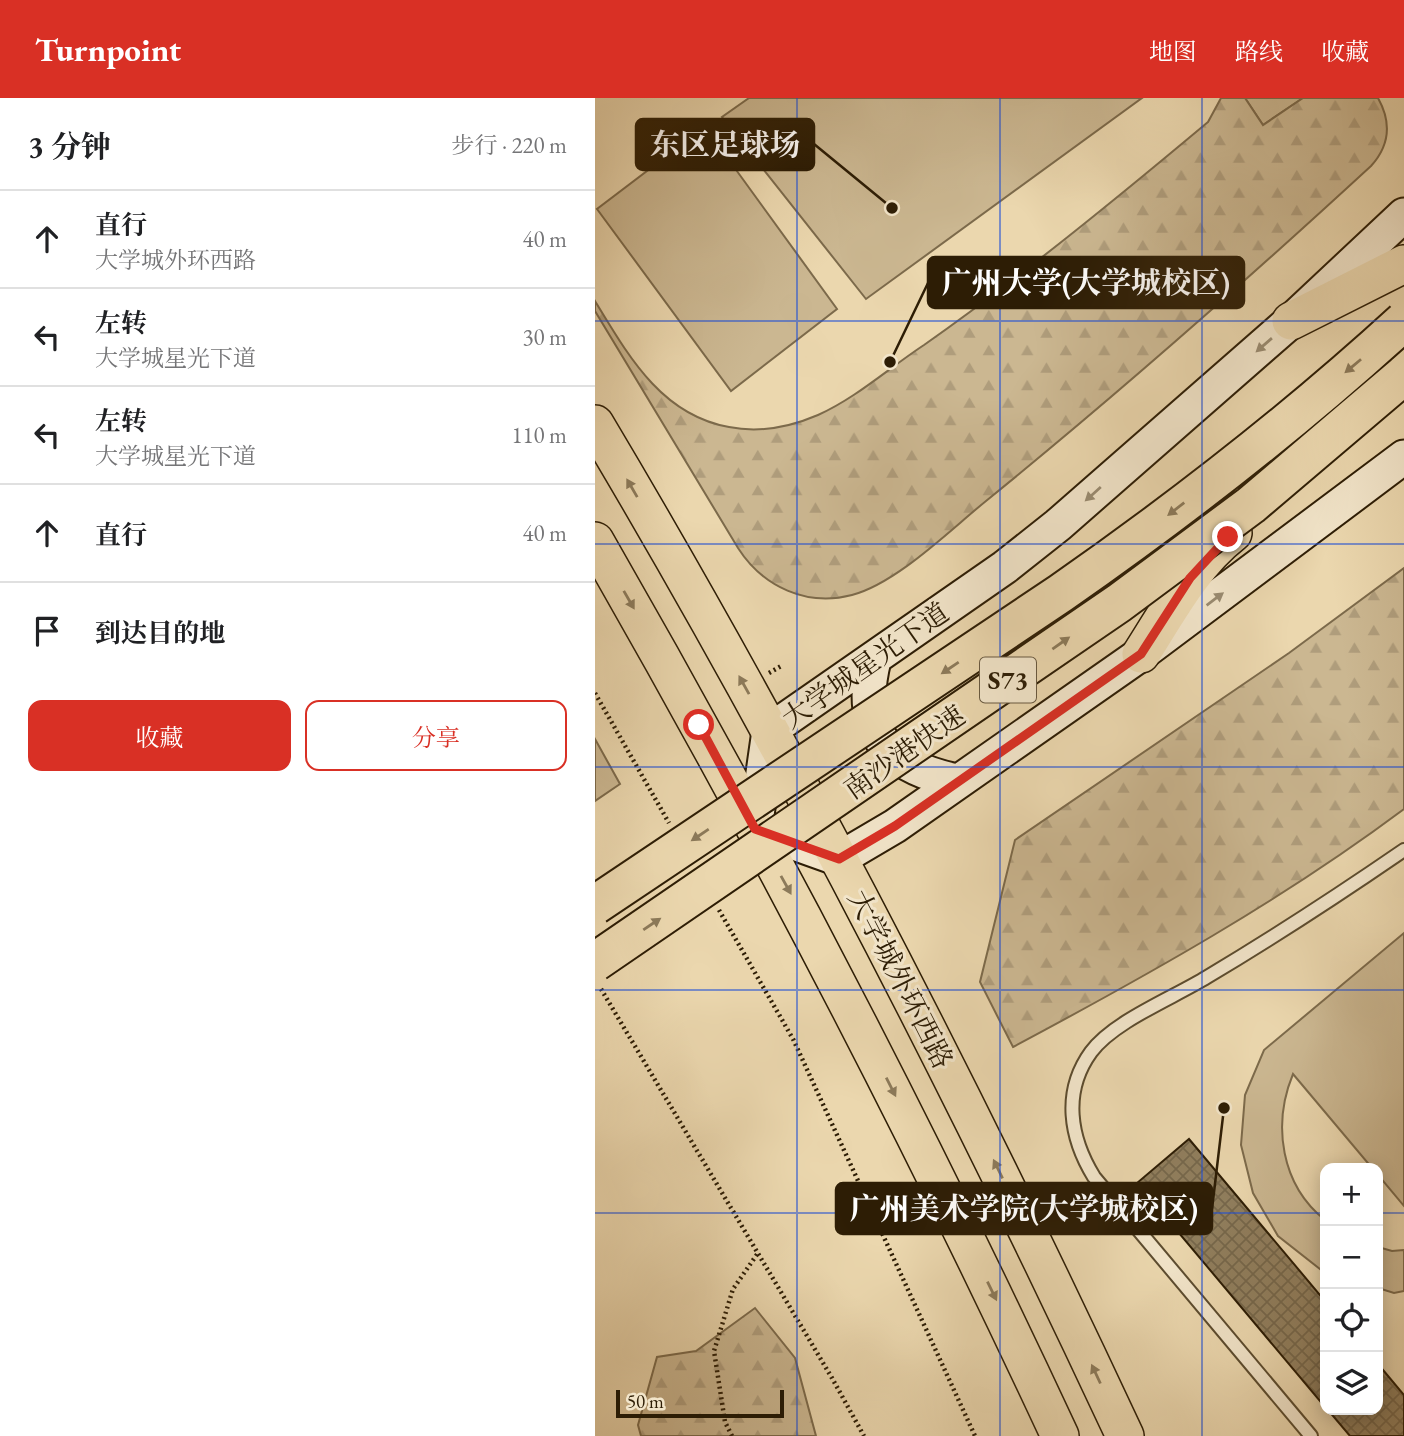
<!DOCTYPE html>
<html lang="zh">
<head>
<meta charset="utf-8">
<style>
  :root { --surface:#fff; --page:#f2f2f2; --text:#202124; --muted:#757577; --line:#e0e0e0; --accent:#d93025 }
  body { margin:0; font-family:"EB Garamond","Noto Serif SC",serif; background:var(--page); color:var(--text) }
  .controls { position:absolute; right:21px; bottom:21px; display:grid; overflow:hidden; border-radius:14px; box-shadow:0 4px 18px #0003 }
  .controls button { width:63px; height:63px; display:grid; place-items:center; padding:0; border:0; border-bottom:2px solid var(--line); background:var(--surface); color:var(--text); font:35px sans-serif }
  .scale { position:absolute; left:21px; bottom:18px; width:168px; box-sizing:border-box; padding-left:7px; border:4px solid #2d1d05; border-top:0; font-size:19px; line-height:24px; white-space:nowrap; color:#2d1d05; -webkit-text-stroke:5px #f2e5ca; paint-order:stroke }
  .stop { position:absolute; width:21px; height:21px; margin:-16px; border:5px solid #d93025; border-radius:50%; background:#fff }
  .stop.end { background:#d93025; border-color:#fff; box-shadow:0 2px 7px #0008 }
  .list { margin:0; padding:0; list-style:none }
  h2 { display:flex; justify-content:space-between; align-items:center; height:91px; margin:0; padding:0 28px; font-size:30px }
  h2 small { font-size:23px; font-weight:400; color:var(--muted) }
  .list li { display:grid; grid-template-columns:46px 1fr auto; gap:21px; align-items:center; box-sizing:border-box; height:98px; padding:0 28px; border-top:2px solid var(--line) }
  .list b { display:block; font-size:26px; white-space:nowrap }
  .list p { margin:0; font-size:23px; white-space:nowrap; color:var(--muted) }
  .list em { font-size:23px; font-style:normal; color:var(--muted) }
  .actions { display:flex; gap:14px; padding:21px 28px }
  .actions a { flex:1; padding:16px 0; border:2px solid var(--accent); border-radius:14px; text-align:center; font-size:24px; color:var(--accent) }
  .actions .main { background:var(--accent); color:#fff }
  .icon { flex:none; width:38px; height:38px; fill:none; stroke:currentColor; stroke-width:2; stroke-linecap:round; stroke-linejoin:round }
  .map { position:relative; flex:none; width:809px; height:1338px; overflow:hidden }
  header { display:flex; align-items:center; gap:42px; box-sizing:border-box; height:98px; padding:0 35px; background:var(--accent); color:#fff }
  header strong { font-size:33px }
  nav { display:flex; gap:38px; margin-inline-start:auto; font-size:24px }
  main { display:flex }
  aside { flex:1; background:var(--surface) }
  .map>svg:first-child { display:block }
  .green { fill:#cbb791; stroke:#7c6a4b; stroke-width:2 }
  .forest { fill:url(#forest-firs); stroke:#7c6a4b; stroke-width:2 }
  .building { fill:url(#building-cross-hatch); stroke:#2d1d05; stroke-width:2 }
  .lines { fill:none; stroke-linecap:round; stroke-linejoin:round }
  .lane-casing { stroke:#5c4c2f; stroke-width:16 }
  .secondary-casing { stroke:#2d1d05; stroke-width:37 }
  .primary-casing { stroke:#2d1d05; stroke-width:40 }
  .path { stroke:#2d1d05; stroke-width:4.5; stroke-dasharray:2 3.5; stroke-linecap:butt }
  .lane { stroke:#f2e5ca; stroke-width:12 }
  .secondary { stroke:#f2e5ca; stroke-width:33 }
  .primary { stroke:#ebd7ae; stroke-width:37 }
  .highway-bridge-casing { stroke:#2d1d05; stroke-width:42; stroke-linecap:butt }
  .highway-bridge { stroke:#ebd7ae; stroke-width:38 }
  .oneway { fill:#998b71 }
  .oneway2 { fill:#8c7a5a }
  .route { stroke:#d93025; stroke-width:9 }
  .grid { fill:none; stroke:#1d4ed8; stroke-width:2; stroke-opacity:0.55 }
  .labels { text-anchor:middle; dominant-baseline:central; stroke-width:6; stroke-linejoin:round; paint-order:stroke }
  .shield { fill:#f2e5ca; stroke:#685940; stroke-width:2 }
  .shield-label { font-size:26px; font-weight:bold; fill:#2d1d05 }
  .street-label { font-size:28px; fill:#2d1d05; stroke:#f2e5ca }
  .leader { fill:none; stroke:#2d1d05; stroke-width:2.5 }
  .callout-dot { fill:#2d1d05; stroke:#f2e5ca; stroke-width:2.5 }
  .callout { fill:#2d1d05; stroke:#2d1d05; stroke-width:2.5 }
  .callout-label { font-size:30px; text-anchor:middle; font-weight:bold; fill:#fff }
</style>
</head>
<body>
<header>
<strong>Turnpoint</strong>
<nav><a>地图</a><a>路线</a><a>收藏</a></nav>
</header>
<main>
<aside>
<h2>3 分钟<small>步行 · 220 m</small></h2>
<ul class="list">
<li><svg class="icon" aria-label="ahead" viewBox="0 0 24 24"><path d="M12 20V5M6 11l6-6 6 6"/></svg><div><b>直行</b><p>大学城外环西路</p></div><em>40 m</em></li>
<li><svg class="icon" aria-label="left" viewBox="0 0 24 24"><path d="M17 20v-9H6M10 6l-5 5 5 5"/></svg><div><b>左转</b><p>大学城星光下道</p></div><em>30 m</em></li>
<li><svg class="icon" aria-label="left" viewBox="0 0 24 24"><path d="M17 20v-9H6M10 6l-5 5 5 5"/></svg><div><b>左转</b><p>大学城星光下道</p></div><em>110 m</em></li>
<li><svg class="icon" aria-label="ahead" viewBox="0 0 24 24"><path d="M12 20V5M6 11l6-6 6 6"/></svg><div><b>直行</b></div><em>40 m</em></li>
<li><svg class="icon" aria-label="arrive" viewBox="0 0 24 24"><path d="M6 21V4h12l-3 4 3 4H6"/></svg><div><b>到达目的地</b></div></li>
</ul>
<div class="actions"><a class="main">收藏</a><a>分享</a></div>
</aside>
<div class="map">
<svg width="809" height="1338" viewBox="0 0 809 1338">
  <defs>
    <pattern id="forest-firs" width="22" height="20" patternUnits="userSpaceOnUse" patternTransform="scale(1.75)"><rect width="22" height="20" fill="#cbb791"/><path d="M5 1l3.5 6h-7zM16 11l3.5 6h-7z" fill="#af9d7c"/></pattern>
    <pattern id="building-cross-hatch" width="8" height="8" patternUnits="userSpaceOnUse" patternTransform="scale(1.75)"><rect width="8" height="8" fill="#907e5d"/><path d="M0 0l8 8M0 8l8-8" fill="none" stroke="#76674b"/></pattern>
  </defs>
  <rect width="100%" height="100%" fill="#ebd7ae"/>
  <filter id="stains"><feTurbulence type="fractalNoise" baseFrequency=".00286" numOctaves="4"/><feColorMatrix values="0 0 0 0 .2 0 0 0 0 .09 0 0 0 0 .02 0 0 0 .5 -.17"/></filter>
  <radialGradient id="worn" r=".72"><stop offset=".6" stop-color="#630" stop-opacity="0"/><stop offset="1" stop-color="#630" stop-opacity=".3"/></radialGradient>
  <path class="green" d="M154,0H547L271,201L127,19Z
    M650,0H708L668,27Z
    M110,29L242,211L136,293L2,111Z
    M0,641L25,686L0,703Z
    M809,835V1108L783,1077V1070H777L698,976C677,1027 686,1087 730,1122V1175L683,1138L658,1095L646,1047L650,997L669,952Z
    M783,1149L797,1153L809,1152V1193L799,1195L783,1190Z"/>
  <path class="forest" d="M626,0H650L668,27L708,0H783C797,25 795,47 776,68C651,183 523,296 391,403C355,432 302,485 257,497C212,509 168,489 143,450L0,213V203C33,257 66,317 134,329C164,335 195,329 223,317C261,300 294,270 329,247C427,178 521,101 613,24Z
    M809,470V711C686,803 553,877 418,949L385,884L420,742L694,555Z
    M160,1210L200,1260L221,1338H46L43,1327L62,1259L101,1253Z"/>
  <path class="building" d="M594,1041L730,1203V1309L542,1085Z
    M783,1266L809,1297V1338H755L733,1312H783Z"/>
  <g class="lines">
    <g class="lane-casing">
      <path id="lane" d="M716,1338L499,1079C475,1040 467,994 496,954C519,923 578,900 612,879C679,839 745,796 809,752"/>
    </g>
    <g class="secondary-casing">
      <path id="secondary" d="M809,117L696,223L463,427L410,469L174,633L160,731L244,761L300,728L546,556L809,359
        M279,562C261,633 293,669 362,683"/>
    </g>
    <g class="primary-casing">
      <path id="primary" d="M696,223L809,166
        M0,326C195,653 369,993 530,1338
        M0,443C168,735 323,1033 465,1338
        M546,556C573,514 598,466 638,435"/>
    </g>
    <path class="path" d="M174,575L188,567
      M0,595L74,725
      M124,812L198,941L380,1338
      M6,891L237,1280L269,1338
      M137,1338L130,1324L119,1253L138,1191L163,1155"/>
    <use href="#lane" class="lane"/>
    <use href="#secondary" class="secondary"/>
    <use href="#primary" class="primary"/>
    <g class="highway-bridge-casing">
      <path id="highway-bridge" d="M0,807L466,495C585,412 702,321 809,223
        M0,864L524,505L656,407L809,277"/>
    </g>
    <use href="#highway-bridge" class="highway-bridge"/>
  </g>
  <defs><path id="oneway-solid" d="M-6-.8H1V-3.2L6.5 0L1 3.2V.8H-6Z" transform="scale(1.75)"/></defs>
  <g class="oneway">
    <use href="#oneway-solid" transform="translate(669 247) rotate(139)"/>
    <use href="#oneway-solid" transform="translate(498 396) rotate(138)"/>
    <use href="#oneway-solid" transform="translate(620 501) rotate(-37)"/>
  </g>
  <g class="oneway2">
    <use href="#oneway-solid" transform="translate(758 268) rotate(140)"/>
    <use href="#oneway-solid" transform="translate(37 390) rotate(-120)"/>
    <use href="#oneway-solid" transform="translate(581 411) rotate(142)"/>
    <use href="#oneway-solid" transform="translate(34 502) rotate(60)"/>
    <use href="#oneway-solid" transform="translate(466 545) rotate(-35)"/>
    <use href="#oneway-solid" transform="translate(355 570) rotate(146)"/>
    <use href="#oneway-solid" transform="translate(149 587) rotate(-119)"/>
    <use href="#oneway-solid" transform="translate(105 737) rotate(146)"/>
    <use href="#oneway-solid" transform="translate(191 787) rotate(61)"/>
    <use href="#oneway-solid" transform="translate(57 826) rotate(-34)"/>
    <use href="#oneway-solid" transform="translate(296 989) rotate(63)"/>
    <use href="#oneway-solid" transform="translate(403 1071) rotate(-116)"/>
    <use href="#oneway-solid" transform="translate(397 1193) rotate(64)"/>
    <use href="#oneway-solid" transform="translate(501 1276) rotate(-115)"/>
  </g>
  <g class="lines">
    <path class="route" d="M104,627L160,731L244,761L300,728L546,556L595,480L633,439"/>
  </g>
  <path class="grid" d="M202,0V1338M405,0V1338M607,0V1338M0,223H809M0,446H809M0,669H809M0,892H809M0,1115H730M783,1115H809"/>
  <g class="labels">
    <rect class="shield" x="385" y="559.5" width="56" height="45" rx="5"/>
    <g class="shield-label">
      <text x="413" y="582">S73</text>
    </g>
    <g class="street-label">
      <text transform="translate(270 567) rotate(-35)">大学城星光下道</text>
      <text transform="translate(309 654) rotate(-35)">南沙港快速</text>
      <text transform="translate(306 881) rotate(63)">大学城外环西路</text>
    </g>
  </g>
  <path class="leader" d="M297 110L219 46M295 264L333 185M629 1010L617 1111"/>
  <g class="callout-dot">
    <circle cx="297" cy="110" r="7"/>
    <circle cx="295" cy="264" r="7"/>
    <circle cx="629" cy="1010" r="7"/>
  </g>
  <g class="callout">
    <rect x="41" y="21" width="178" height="51" rx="7"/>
    <rect x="333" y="159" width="316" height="51" rx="7"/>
    <rect x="241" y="1085" width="376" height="51" rx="7"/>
  </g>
  <g class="callout-label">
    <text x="130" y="57">东区足球场</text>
    <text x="491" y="195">广州大学(大学城校区)</text>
    <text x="429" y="1121">广州美术学院(大学城校区)</text>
  </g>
  <rect width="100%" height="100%" filter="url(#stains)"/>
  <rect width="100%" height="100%" fill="url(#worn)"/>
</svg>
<div class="controls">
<button>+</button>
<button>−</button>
<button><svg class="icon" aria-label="locate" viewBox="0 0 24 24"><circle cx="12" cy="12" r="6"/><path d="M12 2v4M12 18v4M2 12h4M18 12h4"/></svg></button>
<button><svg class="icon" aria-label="layers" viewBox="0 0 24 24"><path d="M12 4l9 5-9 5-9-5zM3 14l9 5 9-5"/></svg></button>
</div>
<div class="scale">50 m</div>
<div class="stop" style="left:104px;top:627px"></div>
<div class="stop end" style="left:633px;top:439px"></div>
</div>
</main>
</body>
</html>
